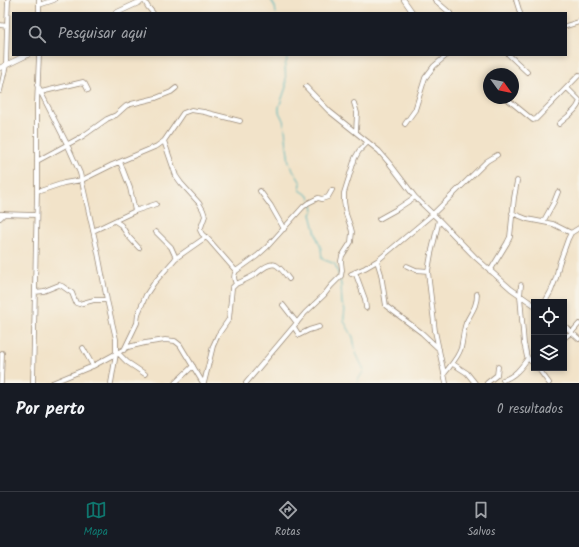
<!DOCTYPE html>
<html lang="pt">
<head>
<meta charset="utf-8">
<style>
  :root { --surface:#171b24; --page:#20242c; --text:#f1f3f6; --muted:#9ea1a6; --line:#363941; --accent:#0f766e }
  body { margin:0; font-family:Kalam,sans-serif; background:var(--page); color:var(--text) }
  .controls { position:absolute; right:12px; bottom:12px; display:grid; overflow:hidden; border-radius:0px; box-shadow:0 2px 6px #0003 }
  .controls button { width:36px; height:36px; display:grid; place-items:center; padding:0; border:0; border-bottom:1px solid var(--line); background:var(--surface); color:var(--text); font:20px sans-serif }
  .compass { position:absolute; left:483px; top:68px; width:36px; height:36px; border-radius:50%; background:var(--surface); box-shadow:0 2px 6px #0003; rotate:123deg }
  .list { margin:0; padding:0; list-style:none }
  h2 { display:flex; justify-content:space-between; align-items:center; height:52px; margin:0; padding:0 16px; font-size:17px }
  h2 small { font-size:13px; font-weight:400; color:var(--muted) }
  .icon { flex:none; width:22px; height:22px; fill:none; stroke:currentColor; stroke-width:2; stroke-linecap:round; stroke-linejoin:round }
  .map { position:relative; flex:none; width:579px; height:383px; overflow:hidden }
  .search { position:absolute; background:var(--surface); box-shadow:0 2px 6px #0003; left:12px; right:12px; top:12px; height:44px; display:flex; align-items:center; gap:10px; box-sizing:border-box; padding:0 14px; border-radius:0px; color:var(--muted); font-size:15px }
  .sheet { height:108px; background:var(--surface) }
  nav { display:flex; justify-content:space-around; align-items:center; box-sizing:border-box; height:56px; border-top:1px solid var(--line); background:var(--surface); font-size:11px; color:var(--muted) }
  nav a { display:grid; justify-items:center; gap:2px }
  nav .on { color:var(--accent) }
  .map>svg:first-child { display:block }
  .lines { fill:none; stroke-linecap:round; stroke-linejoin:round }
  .stream { stroke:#3fafb7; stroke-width:1 }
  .minor-casing { stroke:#968674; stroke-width:5.5 }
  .tertiary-casing { stroke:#968674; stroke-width:6 }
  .minor { stroke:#fff; stroke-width:4 }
  .tertiary { stroke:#fff; stroke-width:5 }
</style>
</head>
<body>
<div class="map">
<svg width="579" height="383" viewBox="0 0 579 383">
  <rect width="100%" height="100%" fill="#f7f3e8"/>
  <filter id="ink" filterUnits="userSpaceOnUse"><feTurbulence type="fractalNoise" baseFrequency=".025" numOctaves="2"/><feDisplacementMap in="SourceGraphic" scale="8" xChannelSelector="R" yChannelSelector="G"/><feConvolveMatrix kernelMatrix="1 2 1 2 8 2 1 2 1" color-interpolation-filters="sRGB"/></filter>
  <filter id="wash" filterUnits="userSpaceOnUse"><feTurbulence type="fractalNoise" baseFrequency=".012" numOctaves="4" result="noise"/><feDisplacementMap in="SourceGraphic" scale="16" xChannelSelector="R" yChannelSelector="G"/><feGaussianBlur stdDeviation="0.9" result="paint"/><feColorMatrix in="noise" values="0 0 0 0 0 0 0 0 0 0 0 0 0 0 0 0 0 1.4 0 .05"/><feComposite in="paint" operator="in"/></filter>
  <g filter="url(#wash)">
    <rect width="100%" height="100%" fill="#f2e3c9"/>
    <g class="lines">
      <path class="stream" d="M271,0L275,7L276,13
        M282,55L286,57L287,60L285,65L286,87L279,107V112L283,120L285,129L289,163L301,183L300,190L309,196L310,199
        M312,202L314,210L311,214L317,238L321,248L322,259L335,264L339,276
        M340,279L341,285L342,304L345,309L344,317V321L353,337L356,353L364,370C362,375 358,378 357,383"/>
    </g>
  </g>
  <g filter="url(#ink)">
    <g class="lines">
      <g class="minor-casing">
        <path id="minor" d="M39,0V13
          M144,0L148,7L153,13
          M404,0L413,13
          M435,0L450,13
          M516,0L520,13
          M39,5L54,0
          M0,25L7,26
          M566,26L579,22
          M509,55L527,72
          M37,85L67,144L80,173L98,253L107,300L116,339V354L111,383
          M306,87L329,111L379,151L390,164L415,197L439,220L475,257L511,289L534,305
          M567,88L579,100
          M0,91L6,65L7,26L8,0
          M41,92L83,82L85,84L88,90
          M506,98L533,120L536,119L579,75
          M354,103L357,113L356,132
          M405,124L415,110L425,78L434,66L447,55
          M559,124C565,118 577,111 579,103
          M164,141L176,176L181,183L199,203L203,210L205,216L200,230L202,234L209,240L236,271
          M37,161L83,136L107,119L116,115L126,106L131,104L156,98L171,92L176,88
          M260,191L271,206L284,229
          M37,192L64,183L82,180L112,165L157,146L164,141L183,113L191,110L204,112L240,121
          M135,211L156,204
          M512,213L527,219L553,224L571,233
          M0,214L36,215
          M0,218L4,214
          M379,219L397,209L415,197
          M439,220L431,254L428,271L429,281L435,331L446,383
          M115,221L121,225L128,236L139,248
          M543,222L554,202L558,192
          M93,231L135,211L130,188L120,162
          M156,232L171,247L176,258
          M377,261L381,274L386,306L422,333L439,349
          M407,266L416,270L428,271
          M490,271L507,243L510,237L514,198L517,181
          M355,272L365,299L366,308
          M351,274L365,268L377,261L433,214L487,161L497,155
          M236,284C243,281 250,278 256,274C261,270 269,262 276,265C281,268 286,275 289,279
          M521,285L520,296L524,344C528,355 523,355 534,364
          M35,292L44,291L59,285L62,286L72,293L76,303L79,304L94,300H107
          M545,302L551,291L556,278L559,264L568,239L571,233L579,228
          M283,305L297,323
          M564,325L579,339
          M294,327L299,335L309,330L319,327
          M564,338L572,332L579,324
          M83,348L93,366
          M124,350L137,323L138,314L146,295L154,283L176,258L206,237
          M118,353L127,362L145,374
          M453,364L467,373L475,383
          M538,368L549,383
          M444,374C450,366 458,358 461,348C463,340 463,331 466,323C471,312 477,307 477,294
          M503,380C514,377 521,368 528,358
          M1,383L2,353
          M33,383L37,192V103L39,55
          M52,383L93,366L128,347L145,343L165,340L175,341L180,345L203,383
          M175,383L193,366
          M204,383L213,346L218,335L229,319L232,288L236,284C234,279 233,276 236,271L257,256L267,247L303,207L308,203L318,198L322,199L328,197L332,190
          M246,383L305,313L324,295L331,286L341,276L342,270L341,261L342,256L351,242L352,232L351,228L346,214L344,201V193L355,158L359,151L368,142
          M487,383L497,375L498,367"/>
      </g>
      <g class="tertiary-casing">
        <path id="tertiary" d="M116,13L144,0
          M0,68L27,55"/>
      </g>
      <use href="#minor" class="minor"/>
      <use href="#tertiary" class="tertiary"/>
    </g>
  </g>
</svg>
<div class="controls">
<button><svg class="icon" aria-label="locate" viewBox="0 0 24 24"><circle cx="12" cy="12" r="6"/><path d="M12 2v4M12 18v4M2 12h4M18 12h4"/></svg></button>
<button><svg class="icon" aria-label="layers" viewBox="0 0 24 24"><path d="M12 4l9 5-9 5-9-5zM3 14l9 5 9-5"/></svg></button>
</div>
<svg class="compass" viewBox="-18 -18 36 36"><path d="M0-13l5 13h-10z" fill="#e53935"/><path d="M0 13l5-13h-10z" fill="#9ea1a6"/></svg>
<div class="search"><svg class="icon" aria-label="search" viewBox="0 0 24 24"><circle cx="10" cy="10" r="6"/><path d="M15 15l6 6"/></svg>Pesquisar aqui</div>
</div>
<section class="sheet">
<h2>Por perto<small>0 resultados</small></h2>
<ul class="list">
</ul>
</section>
<nav>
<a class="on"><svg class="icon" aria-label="map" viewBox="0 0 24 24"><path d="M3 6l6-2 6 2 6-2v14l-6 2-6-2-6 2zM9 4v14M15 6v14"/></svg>Mapa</a>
<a><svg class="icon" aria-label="directions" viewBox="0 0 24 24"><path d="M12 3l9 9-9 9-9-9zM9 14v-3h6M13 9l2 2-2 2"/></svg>Rotas</a>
<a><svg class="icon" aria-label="saved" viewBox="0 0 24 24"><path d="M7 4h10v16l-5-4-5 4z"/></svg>Salvos</a>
</nav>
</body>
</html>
